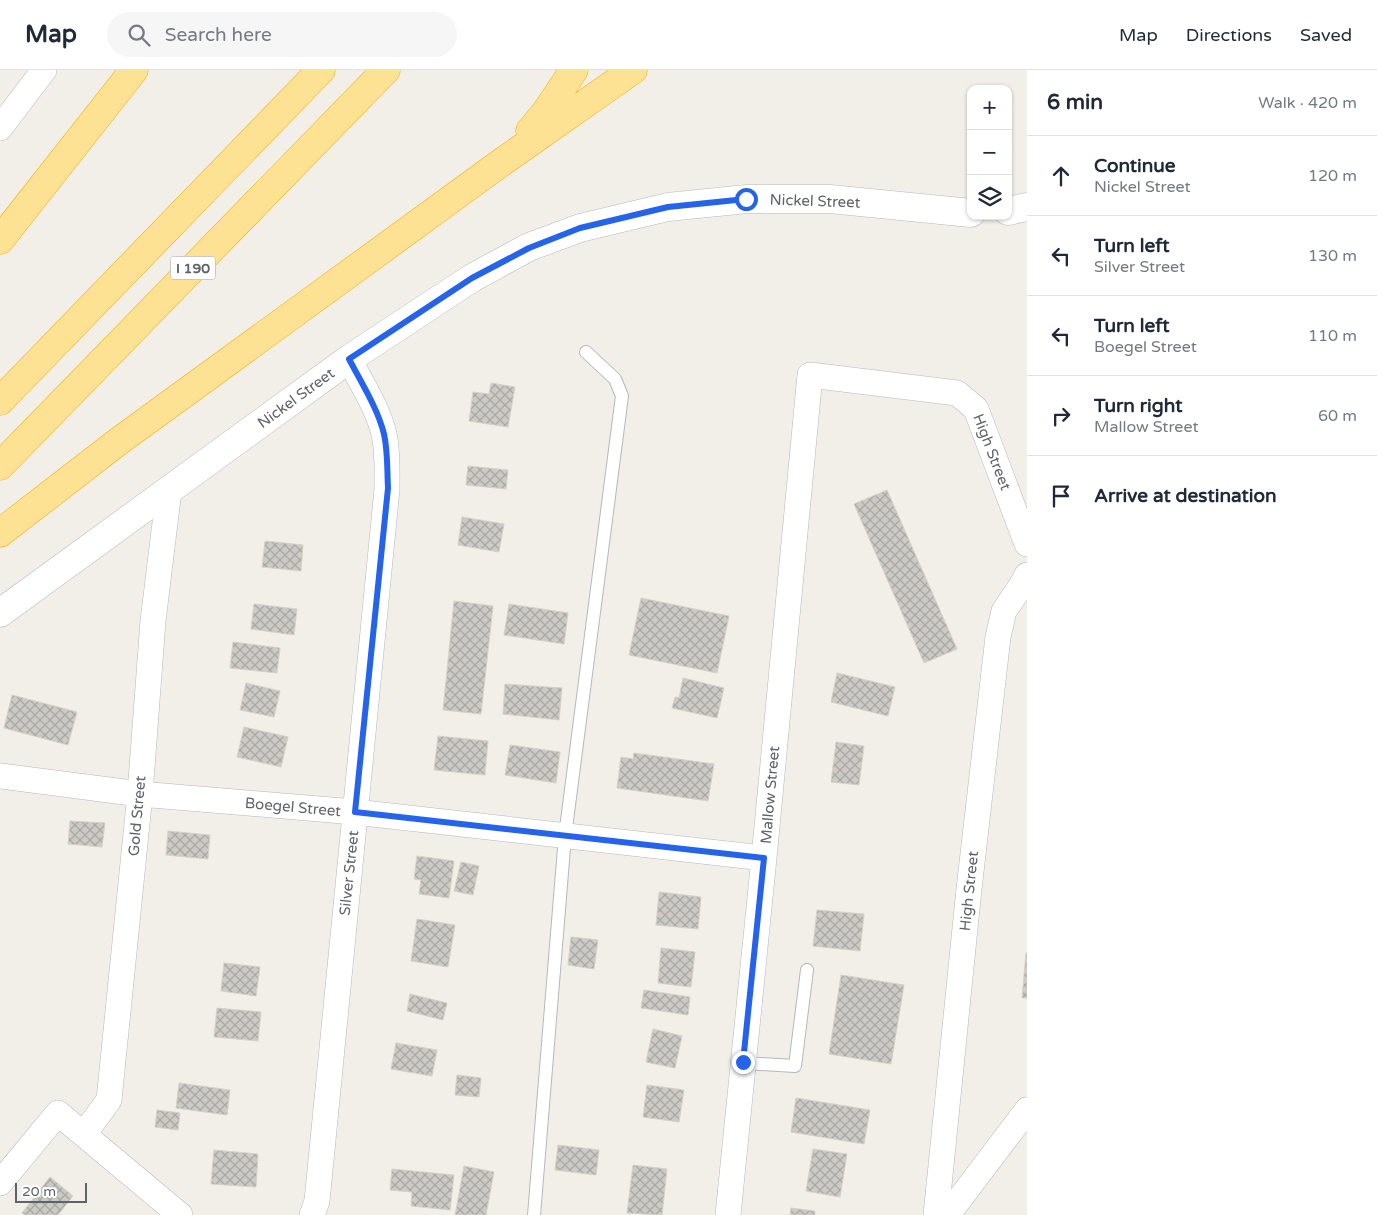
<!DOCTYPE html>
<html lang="en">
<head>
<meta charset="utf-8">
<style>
  :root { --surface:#fff; --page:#f6f6f7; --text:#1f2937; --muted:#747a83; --line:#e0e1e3 }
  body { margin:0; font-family:"Varela Round",sans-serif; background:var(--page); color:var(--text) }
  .controls { position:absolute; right:15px; top:15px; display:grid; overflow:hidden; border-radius:10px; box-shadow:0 1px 4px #0004 }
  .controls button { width:45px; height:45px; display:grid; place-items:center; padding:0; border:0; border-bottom:1px solid var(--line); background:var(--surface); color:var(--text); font:25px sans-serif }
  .scale { position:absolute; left:15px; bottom:12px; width:72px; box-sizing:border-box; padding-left:5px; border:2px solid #5f6368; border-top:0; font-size:14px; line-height:18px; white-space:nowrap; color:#5f6368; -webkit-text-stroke:4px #fff; paint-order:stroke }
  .stop { position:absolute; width:15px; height:15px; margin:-11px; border:4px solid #2563eb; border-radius:50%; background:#fff }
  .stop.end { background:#2563eb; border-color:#fff; box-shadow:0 1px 5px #0008 }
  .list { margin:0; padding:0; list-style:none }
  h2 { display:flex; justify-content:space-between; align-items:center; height:65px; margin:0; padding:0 20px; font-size:21px }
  h2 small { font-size:16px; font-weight:400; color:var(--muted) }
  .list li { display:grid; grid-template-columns:32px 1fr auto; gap:15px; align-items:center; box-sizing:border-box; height:80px; padding:0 20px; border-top:1px solid var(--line) }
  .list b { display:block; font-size:19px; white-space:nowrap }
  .list p { margin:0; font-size:16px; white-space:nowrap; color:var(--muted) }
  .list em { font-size:16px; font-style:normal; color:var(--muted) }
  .icon { flex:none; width:28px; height:28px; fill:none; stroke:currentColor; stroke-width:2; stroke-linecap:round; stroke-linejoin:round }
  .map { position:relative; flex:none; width:1027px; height:1145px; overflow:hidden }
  header { display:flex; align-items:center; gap:30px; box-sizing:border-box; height:70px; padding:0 25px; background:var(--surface); border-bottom:1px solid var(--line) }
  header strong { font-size:24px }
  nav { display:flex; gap:28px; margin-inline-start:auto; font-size:18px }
  .search { width:350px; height:45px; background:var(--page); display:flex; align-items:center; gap:12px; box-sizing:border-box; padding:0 18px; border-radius:28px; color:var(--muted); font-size:19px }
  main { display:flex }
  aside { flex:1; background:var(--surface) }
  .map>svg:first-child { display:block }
  .building { fill:url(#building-cross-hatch); stroke:#d6d1c6 }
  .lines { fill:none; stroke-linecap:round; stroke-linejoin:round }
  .lane-casing { stroke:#b5b8bc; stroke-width:14 }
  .street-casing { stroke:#b5b8bc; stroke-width:26 }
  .secondary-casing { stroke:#b6babf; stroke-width:29 }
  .highway-casing { stroke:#f9ab00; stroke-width:29 }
  .lane { stroke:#fff; stroke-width:12 }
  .street { stroke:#fff; stroke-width:25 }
  .secondary { stroke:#fff; stroke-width:28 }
  .highway { stroke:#fde293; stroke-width:28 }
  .route { stroke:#2563eb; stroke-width:6 }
  .labels { text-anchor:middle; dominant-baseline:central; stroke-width:4; stroke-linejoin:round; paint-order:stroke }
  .shield { fill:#fff; stroke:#8f9295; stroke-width:1 }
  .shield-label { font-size:14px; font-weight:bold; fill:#5f6368 }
  .street-label { font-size:15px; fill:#5f6368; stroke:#fff }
</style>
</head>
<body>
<header>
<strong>Map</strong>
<div class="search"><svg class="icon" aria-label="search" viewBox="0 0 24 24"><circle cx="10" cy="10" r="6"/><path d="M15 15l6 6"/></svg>Search here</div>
<nav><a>Map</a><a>Directions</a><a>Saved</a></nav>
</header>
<main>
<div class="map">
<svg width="1027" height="1145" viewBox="0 0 1027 1145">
  <defs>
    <pattern id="building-cross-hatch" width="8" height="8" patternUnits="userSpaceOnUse" patternTransform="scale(1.25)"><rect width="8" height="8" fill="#cccac5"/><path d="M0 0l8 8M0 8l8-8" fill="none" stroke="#a9a8a4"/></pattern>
  </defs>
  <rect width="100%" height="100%" fill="#f1efe8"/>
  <path class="building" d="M491,313L515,317L508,357L469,351L473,322L489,324Z
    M468,396L508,400L506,419L466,415Z
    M887,420L957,579L924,593L854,434Z
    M462,447L504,454L499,482L458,475Z
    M265,471L303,475L301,501L262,497Z
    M641,528L729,546L717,603L629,585Z
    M454,531L493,536L481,644L443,640Z
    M254,534L297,539L294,565L251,559Z
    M509,534L568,543L564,574L504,565Z
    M233,572L280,578L277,603L230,598Z
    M837,603L895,617L888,646L831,632Z
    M683,608L724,618L717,648L672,638L675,627L679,628Z
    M246,613L280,621L274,647L240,640Z
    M505,614L562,618L559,650L503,644Z
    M12,625L77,642L68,675L4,658Z
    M244,657L288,667L281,697L237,687Z
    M438,666L488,671L485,705L434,700Z
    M836,672L864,676L859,715L831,712Z
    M510,675L560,682L556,713L505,705Z
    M634,683L714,694L708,731L617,718L621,687L633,689Z
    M70,751L105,753L102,777L68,774Z
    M168,761L210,765L208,789L166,785Z
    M417,786L454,791L449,828L419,824L421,810L414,809Z
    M461,792L479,796L473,825L454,821Z
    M659,822L701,827L698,859L656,855Z
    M817,840L864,844L860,881L813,876Z
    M417,849L455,855L448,897L411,891Z
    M571,867L598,870L594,899L568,895Z
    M661,878L695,882L691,917L658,913Z
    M1026,883H1027V928H1022Z
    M224,893L260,897L256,926L221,921Z
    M841,905L904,915L891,994L829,984Z
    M644,920L690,927L688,945L641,938Z
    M410,924L447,933L443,950L407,941Z
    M217,938L261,942L258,971L214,967Z
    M653,959L682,966L675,998L646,992Z
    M396,973L437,980L432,1006L391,999Z
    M457,1005L481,1008L479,1027L455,1025Z
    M179,1013L230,1020L227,1045L176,1038Z
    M647,1015L684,1020L679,1052L643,1047Z
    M796,1028L870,1040L864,1074L791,1062Z
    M157,1040L180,1043L178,1060L155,1057Z
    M558,1075L599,1080L596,1105L555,1100Z
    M813,1079L847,1084L840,1127L806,1121Z
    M214,1080L258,1084L256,1117L211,1114Z
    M633,1095L667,1099L662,1145L627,1143Z
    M464,1096L494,1102L486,1145H455Z
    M392,1099L454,1105L450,1140L411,1136L412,1122L390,1120Z
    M50,1107L73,1126L58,1145H25L22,1143Z
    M791,1138L815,1141V1145H790Z"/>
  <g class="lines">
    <g class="lane-casing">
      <path id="lane" d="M743,993L795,996L807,900
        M534,1145L565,766L622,326L615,309L586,282"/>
    </g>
    <g class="street-casing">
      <path id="street" d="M0,58L44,0
        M0,706L140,724L355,742L764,788
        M84,1064L109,1030L140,724L153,551L169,420
        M0,1113L58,1043L180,1145
        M312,1145L317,1131L387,419C387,400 388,382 384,364C378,339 361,312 349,289
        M728,1145L764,788L810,305L957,323L976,339L1027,474
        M936,1145L969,819L998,567L1004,541L1021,516L1027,505
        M943,1145L952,1139L1027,1040"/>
    </g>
    <g class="secondary-casing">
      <path id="secondary" d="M1008,141L1027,137
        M0,543L349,289L472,208L529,177L580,158L668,137L747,129H830L971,143"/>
    </g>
    <g class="highway-casing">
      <path id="highway" d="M530,61L545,43L574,0
        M0,170L134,0
        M0,331L321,0
        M0,396L386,0
        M0,463L119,371L502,92L633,0"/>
    </g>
    <use href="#lane" class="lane"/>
    <use href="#street" class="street"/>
    <use href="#secondary" class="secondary"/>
    <use href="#highway" class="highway"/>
  </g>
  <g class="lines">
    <path class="route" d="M743,992L764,788L355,742L388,418C387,400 388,382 384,364C378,339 361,312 349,289L472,208L529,178L580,158L668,137L746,129"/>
  </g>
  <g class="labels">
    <rect class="shield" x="170.5" y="186.5" width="45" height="23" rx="4"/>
    <g class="shield-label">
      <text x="193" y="198">I 190</text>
    </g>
    <g class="street-label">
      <text transform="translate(815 131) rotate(2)">Nickel Street</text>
      <text transform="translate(296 328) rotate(-36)">Nickel Street</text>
      <text transform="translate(992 382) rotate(69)">High Street</text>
      <text transform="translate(770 725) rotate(-85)">Mallow Street</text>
      <text transform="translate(293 737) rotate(5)">Boegel Street</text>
      <text transform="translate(137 746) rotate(-85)">Gold Street</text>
      <text transform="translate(349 803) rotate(-84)">Silver Street</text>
      <text transform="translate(969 821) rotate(-84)">High Street</text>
    </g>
  </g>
</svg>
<div class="controls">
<button>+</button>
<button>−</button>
<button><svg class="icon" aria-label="layers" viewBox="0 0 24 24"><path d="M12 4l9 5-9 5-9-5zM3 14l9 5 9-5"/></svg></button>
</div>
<div class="scale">20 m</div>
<div class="stop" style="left:746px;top:129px"></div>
<div class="stop end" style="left:743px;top:992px"></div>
</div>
<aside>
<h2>6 min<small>Walk · 420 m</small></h2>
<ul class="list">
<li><svg class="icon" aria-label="ahead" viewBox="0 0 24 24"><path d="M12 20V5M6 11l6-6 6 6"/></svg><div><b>Continue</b><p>Nickel Street</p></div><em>120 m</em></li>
<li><svg class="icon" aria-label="left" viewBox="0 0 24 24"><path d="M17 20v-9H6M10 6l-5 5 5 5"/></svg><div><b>Turn left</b><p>Silver Street</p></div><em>130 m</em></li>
<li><svg class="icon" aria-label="left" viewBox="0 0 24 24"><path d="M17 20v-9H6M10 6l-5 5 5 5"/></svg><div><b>Turn left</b><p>Boegel Street</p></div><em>110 m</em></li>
<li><svg class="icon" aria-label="right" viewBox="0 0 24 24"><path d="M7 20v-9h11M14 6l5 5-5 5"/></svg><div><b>Turn right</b><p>Mallow Street</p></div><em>60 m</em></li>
<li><svg class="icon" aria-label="arrive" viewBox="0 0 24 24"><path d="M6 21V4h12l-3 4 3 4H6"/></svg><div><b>Arrive at destination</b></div></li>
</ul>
</aside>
</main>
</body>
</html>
